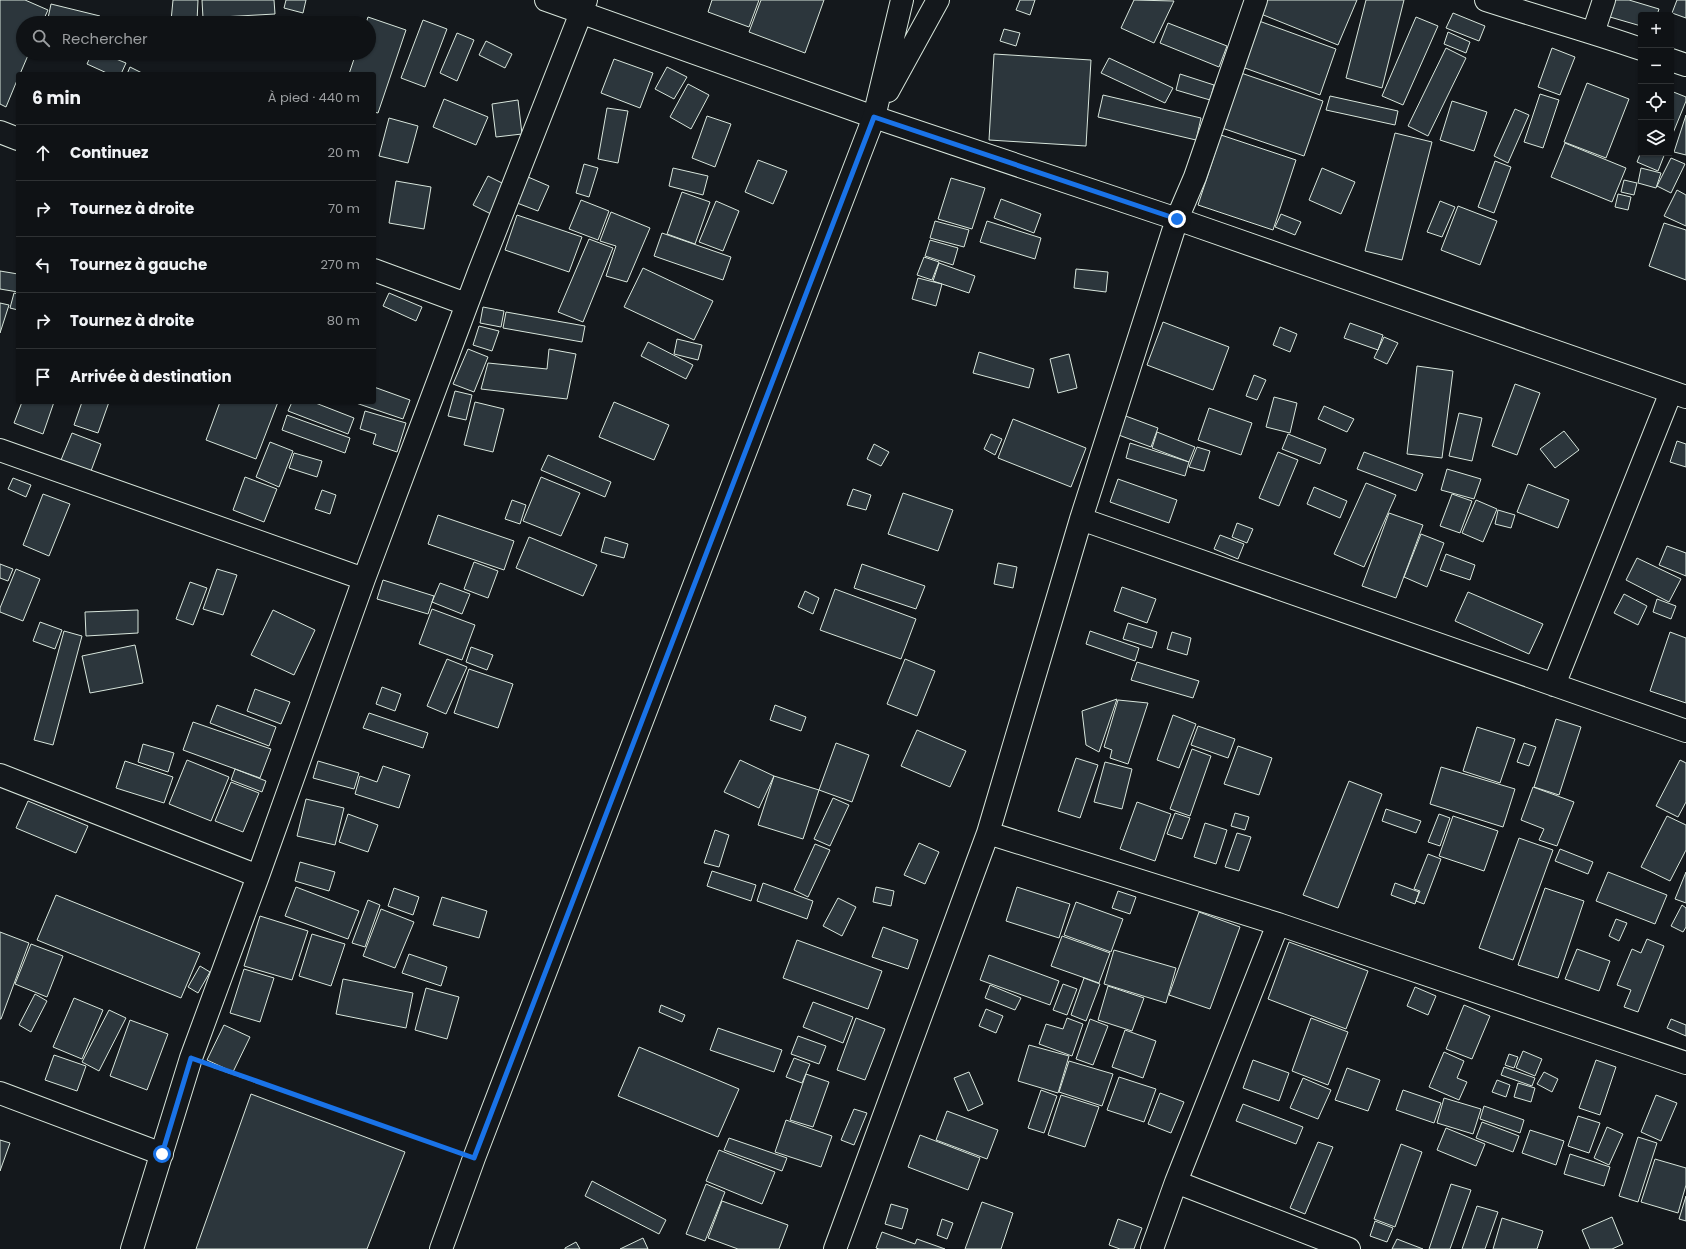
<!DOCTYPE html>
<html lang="fr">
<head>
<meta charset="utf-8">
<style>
  :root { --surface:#0f1215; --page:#1d2022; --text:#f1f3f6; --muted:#9b9ea0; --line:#2f3234 }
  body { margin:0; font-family:Poppins,sans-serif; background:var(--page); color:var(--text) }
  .controls { position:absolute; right:12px; top:12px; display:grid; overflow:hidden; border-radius:4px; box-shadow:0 1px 3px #0004 }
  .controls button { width:36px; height:36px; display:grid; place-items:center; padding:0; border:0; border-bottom:1px solid var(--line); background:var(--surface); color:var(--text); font:20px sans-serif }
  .stop { position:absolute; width:12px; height:12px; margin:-9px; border:3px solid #1a73e8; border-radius:50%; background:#fff }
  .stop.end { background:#1a73e8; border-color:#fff; box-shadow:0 1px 4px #0008 }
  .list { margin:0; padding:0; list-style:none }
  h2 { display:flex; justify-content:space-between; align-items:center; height:52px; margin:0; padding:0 16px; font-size:17px }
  h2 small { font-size:13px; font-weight:400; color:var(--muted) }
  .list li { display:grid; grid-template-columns:26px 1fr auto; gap:12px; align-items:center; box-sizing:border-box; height:56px; padding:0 16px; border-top:1px solid var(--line) }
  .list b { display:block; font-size:15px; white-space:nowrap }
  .list em { font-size:13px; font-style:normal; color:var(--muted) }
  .icon { flex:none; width:22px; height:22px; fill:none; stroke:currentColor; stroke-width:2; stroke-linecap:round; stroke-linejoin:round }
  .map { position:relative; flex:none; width:1686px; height:1249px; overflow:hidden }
  .search { position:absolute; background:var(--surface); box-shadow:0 1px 3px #0004; left:16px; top:16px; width:360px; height:44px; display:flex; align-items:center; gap:10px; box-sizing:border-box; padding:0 14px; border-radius:22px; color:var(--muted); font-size:15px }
  .panel { position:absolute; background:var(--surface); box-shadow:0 1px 3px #0004; left:16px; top:72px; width:360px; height:332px; border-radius:4px }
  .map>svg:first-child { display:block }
  .building { fill:#2c363c; stroke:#d8e6dc }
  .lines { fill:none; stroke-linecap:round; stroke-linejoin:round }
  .street-casing { stroke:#d8e6dc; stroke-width:24 }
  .secondary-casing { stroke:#d8e6dc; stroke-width:24 }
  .path { stroke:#9da8a2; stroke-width:2.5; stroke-dasharray:3 2; stroke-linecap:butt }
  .street { stroke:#14181c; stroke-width:22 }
  .secondary { stroke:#14181c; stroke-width:22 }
  .route { stroke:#1a73e8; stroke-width:5 }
</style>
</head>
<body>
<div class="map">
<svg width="1686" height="1249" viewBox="0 0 1686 1249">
  <rect width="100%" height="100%" fill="#14181c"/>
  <path class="building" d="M0,0H25L48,10L42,23H23V53H29L20,74H18V78L6,107L0,104Z
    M173,0H198L197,22L171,21Z
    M202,0H274L275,14L203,18Z
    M286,0H306L303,13L284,8Z
    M712,0H759L749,27L708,12Z
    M761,0H824L805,53L749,32Z
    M1020,0H1035L1030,15L1016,10Z
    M1134,0L1174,1L1154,43L1121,28Z
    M1267,0H1357L1338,45L1261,14Z
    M1366,0H1404L1382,88L1346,78Z
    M1614,0H1629L1659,9L1657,15H1641V26L1610,17Z
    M1677,0H1686V18L1672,13Z
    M51,4L100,16L98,23H47Z
    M1453,13L1485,26L1479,41L1446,28Z
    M368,17L406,30L378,113L374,112V74H349L356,53H369V23H366Z
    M1416,17L1438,26L1403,105L1382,96Z
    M105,18L138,20V23H105Z
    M423,20L447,29L425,87L401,78Z
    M1259,21L1336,49L1320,95L1242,67Z
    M1168,23L1227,46L1219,67L1160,43Z
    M1004,29L1020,33L1016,46L1000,41Z
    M1448,32L1470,42L1466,53L1444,44Z
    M457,33L474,40L457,81L440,73Z
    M486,41L512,54L505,68L479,55Z
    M1446,48L1466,58L1428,136L1408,126Z
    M1552,48L1575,57L1560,95L1538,87Z
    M92,53H101L126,63L121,74H109L87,64Z
    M994,54L1091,60L1086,146L989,140Z
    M1109,58L1173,88L1165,103L1101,73Z
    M614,59L653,73L640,108L601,93Z
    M130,67L144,74H127Z
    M667,67L687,77L674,99L655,89Z
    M1241,73L1323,101L1304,156L1222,128Z
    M1180,74L1214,85L1210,100L1176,90Z
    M1587,83L1629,99L1606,158L1564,142Z
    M688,84L709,95L691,129L670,117Z
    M1671,91L1686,97V101L1671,138Z
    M1540,94L1559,100L1543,148L1524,142Z
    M1103,95L1201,118L1196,140L1098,117Z
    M1330,96L1398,111L1395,125L1326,110Z
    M444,99L488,117L476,145L433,127Z
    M518,100L522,134L496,137L492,104Z
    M1452,101L1487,112L1474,151L1440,140Z
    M607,108L628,111L618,163L598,159Z
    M1515,109L1529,115L1508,163L1494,156Z
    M1686,115V155L1674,152Z
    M707,116L731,124L715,167L692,158Z
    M389,118L418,126L408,163L379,156Z
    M1395,133L1432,142L1402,260L1365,251Z
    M1221,135L1296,160L1273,230L1198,205Z
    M1565,143L1626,168L1612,202L1551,177Z
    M1641,152L1665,153L1658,171L1637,162Z
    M1671,158L1685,164L1671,193L1657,186Z
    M758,160L787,171L773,204L745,192Z
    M1495,161L1511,167L1494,213L1478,207Z
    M584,164L598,168L589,197L576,193Z
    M673,168L708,176L703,195L669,186Z
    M1322,168L1355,182L1341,214L1309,200Z
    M1641,168L1661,173L1656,188L1638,183Z
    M488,176L510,187L495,216L473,205Z
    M528,177L549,186L538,211L517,203Z
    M951,178L985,188L972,229L938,219Z
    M1624,180L1637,183L1634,195L1621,192Z
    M396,181L431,187L424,229L389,223Z
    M1677,190L1686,195V226L1664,216Z
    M682,192L710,202L695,244L667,234Z
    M1618,194L1631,197L1628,210L1615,207Z
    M1001,199L1041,214L1034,233L994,218Z
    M581,200L609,211L598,240L569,229Z
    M716,201L739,211L723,251L699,242Z
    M1440,201L1455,207L1442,237L1427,232Z
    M1458,206L1497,221L1480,265L1441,250Z
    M611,212L650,228L627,282L606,276L616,246L600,241Z
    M1281,214L1301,222L1295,235L1275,227Z
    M517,215L582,237L569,272L505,250Z
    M935,221L969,230L964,247L930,238Z
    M987,221L1041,238L1035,259L980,242Z
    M1664,223L1686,230V280L1649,266Z
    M662,233L731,257L723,280L654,256Z
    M589,239L613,248L583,322L558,312Z
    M930,240L958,248L953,265L925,256Z
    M924,257L939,262L932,280L917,275Z
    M939,263L975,276L969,293L933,281Z
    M643,268L713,301L694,340L624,307Z
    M1076,269L1108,272L1106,292L1074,288Z
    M0,271L18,274V292L0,289Z
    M918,278L942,284L936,306L912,299Z
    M14,293L18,294V310L10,308Z
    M389,293L422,307L416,321L383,306Z
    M0,303L9,305L0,333Z
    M483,307L504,311L501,327L480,323Z
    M506,312L585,326L582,342L503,328Z
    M1163,322L1229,347L1213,390L1147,365Z
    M1350,323L1383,335L1378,350L1344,338Z
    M479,326L499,331L492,351L473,345Z
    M1280,327L1297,334L1290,352L1273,345Z
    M1384,337L1398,343L1387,364L1374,358Z
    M677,339L702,345L698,360L674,354Z
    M648,342L693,365L686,379L641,356Z
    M468,349L488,357L474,392L453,384Z
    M549,349L576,354L567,399L481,389L488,363L547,369Z
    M979,352L1034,369L1029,388L973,373Z
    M1069,354L1077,388L1058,393L1050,359Z
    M1417,366L1453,371L1442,458L1407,454Z
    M1254,375L1266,380L1257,400L1246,396Z
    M1515,384L1540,393L1517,455L1492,446Z
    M374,387L410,400L403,419L353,402H374Z
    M455,391L472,395L466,420L448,416Z
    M1274,397L1297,403L1290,433L1266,427Z
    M22,402H54L43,434L14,423Z
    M82,402H109L98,433L74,425Z
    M220,402H278L256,459L206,440Z
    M292,402H313L354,418L348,434L288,411Z
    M475,402L504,409L493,452L464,445Z
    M614,402L669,425L654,460L599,437Z
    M1324,406L1354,419L1347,432L1318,419Z
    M1209,408L1252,423L1241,455L1198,440Z
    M365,411L406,423L397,452L373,444L376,434L360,429Z
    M1459,413L1482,418L1472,461L1449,456Z
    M287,415L350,438L345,453L282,430Z
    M1123,415L1158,428L1151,447L1116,434Z
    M1013,419L1086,448L1071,487L998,458Z
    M1564,431L1579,450L1555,468L1540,449Z
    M1157,432L1195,447L1189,462L1152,448Z
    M72,433L101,444L91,471L61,460Z
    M991,434L1002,439L995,455L984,449Z
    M1288,434L1326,449L1320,464L1282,449Z
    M1677,441L1686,444V467L1670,462Z
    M270,442L293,451L279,487L256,477Z
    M1130,443L1189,462L1185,476L1126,458Z
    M874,444L889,452L881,466L867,459Z
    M1197,447L1210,451L1204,471L1189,467Z
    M1278,452L1298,460L1279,506L1259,498Z
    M1364,452L1423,474L1416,491L1357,469Z
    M294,453L322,461L317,477L289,468Z
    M548,455L611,482L605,497L541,470Z
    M1447,469L1481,479L1474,499L1441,490Z
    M245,477L277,489L264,522L233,510Z
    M541,477L580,493L561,536L523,521Z
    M13,478L31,485L26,497L8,489Z
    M1118,479L1177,500L1169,523L1110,502Z
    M1366,483L1396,495L1364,567L1334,554Z
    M1528,484L1569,500L1558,528L1517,512Z
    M1314,487L1347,501L1340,518L1307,504Z
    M853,489L871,495L866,510L847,505Z
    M322,490L336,495L330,514L315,509Z
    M903,493L953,510L938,551L888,534Z
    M43,494L70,504L49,556L23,545Z
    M1452,494L1472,501L1460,533L1440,526Z
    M512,500L526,505L520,524L505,519Z
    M1476,500L1497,509L1483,542L1462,533Z
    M1498,510L1515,515L1511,528L1495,524Z
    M1389,513L1423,525L1396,598L1362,586Z
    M438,515L514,541L504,570L428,544Z
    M1237,523L1253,529L1247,543L1232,537Z
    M1421,534L1444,543L1427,587L1404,577Z
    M1220,535L1244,544L1238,559L1214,549Z
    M529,537L597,565L583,596L516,568Z
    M605,537L628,544L624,558L601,552Z
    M1667,546L1686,553V576L1659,565Z
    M1446,554L1475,565L1470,580L1440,570Z
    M1637,558L1681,579L1669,602L1626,580Z
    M474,562L498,571L488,598L464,589Z
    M998,563L1017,567L1013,588L994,584Z
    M0,564L13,569L8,581L0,578Z
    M862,564L925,586L916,609L854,588Z
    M16,569L40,579L23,621L0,612V608Z
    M217,569L237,575L223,615L203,609Z
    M383,580L434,596L428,614L377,599Z
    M190,582L207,588L193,625L176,619Z
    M440,583L470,594L462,614L432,602Z
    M1122,587L1156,599L1147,623L1114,611Z
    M835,589L916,619L901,659L820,630Z
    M805,591L819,598L813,614L798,607Z
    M1468,592L1543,624L1529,654L1455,621Z
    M1624,594L1647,606L1638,625L1614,613Z
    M1657,599L1676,606L1671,619L1653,612Z
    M432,609L475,625L462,660L419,644Z
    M138,610V633L86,636L85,612Z
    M273,610L315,630L294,675L251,655Z
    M40,622L62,630L55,649L33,641Z
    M1128,623L1157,632L1152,648L1123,639Z
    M64,631L82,636L53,745L34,740Z
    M1090,631L1139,648L1135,661L1086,644Z
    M1172,632L1191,638L1187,655L1167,649Z
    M1670,632L1686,638V703L1650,691Z
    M135,645L143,683L90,693L82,656Z
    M471,647L493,655L487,670L466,662Z
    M447,659L467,667L446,714L427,706Z
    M905,659L935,671L917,716L887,704Z
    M1137,662L1199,681L1193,698L1131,680Z
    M469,669L513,684L498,728L454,713Z
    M382,687L401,694L395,711L376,704Z
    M255,689L290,702L281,724L247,711Z
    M1117,699L1099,752L1086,745L1082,711Z
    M1118,700L1148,703L1128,764L1110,758L1112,750L1104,747Z
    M217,705L276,727L269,746L210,723Z
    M775,705L806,717L801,731L770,720Z
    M369,713L428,733L423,748L363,728Z
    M1173,715L1196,724L1179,768L1157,760Z
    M1556,719L1581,727L1559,795L1534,787Z
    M193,722L271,749L260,778L183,750Z
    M1198,726L1235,739L1228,758L1191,745Z
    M1477,727L1515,739L1500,783L1463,771Z
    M917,730L966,751L950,787L901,766Z
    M836,743L869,755L852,802L819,790Z
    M1524,743L1536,747L1529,766L1517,762Z
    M143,744L174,753L168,772L138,762Z
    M1238,746L1272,758L1259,795L1224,784Z
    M1192,749L1211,756L1190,816L1170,809Z
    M1076,758L1098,765L1080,818L1058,811Z
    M187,760L229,777L211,821L169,804Z
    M740,760L774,776L759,808L724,792Z
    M1680,760L1686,763V802L1678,817L1656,806Z
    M125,761L173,777L164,803L116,788Z
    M318,761L359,773L354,789L313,778Z
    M1105,762L1132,769L1122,809L1094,802Z
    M383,766L410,775L399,808L355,794L360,776L377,782Z
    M1441,767L1515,789L1503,827L1430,804Z
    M235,769L266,781L262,792L231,780Z
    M774,776L819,790L803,839L758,825Z
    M1349,781L1382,794L1338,908L1303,895Z
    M231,782L259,793L243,832L215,821Z
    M1533,787L1574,802L1557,846L1539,840L1544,829L1521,820Z
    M833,798L849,805L830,846L814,839Z
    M306,799L344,808L335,845L297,836Z
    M28,801L88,826L76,853L16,828Z
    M1137,802L1171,814L1155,861L1120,849Z
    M1386,809L1421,821L1416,833L1382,821Z
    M1175,813L1190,818L1182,839L1167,834Z
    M1235,813L1249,817L1245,830L1231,826Z
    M348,814L378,825L368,852L339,842Z
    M1439,814L1450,818L1440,846L1428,842Z
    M1453,816L1498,831L1484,871L1439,856Z
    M1667,816L1686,825V850L1670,881L1641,867Z
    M1205,823L1227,830L1216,864L1194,857Z
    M715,830L729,835L719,867L704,863Z
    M1237,833L1251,837L1239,871L1225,867Z
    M1519,838L1553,850L1513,960L1479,948Z
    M919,843L939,852L925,884L904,875Z
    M815,844L830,850L808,897L794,890Z
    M1560,849L1593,862L1588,874L1555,861Z
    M1428,854L1441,859L1424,904L1416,901L1420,891L1414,889Z
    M300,862L335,872L329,891L295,881Z
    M712,871L756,885L751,901L707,886Z
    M1608,872L1667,895L1655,924L1596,901Z
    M1686,872V903L1675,899Z
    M763,883L813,901L807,919L757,901Z
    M1395,883L1419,892L1415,904L1391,895Z
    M296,887L359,911L348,939L285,916Z
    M876,887L894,891L891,906L873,902Z
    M1017,887L1070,904L1059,938L1006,921Z
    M394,888L419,897L413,915L388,906Z
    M1545,888L1584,901L1558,978L1518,965Z
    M1118,891L1136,897L1130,914L1112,908Z
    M56,895L200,953L181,998L37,940Z
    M442,897L487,911L479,938L433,925Z
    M838,898L856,907L842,936L823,926Z
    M368,900L380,905L365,947L352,943Z
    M1076,902L1123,919L1111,952L1064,935Z
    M1682,905L1686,908V927L1683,932L1671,926Z
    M381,909L414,922L395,968L363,956Z
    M1199,912L1240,927L1210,1009L1169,995Z
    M260,916L308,931L292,980L244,966Z
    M1616,919L1627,923L1619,941L1609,936Z
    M883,927L918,940L908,969L872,957Z
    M0,932L29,943L1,1019H0Z
    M312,934L345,944L331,986L299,976Z
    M1062,936L1110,953L1099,983L1051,966Z
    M1647,939L1664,946L1638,1012L1624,1007L1631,990L1617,985L1632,949L1641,953Z
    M797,940L882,971L868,1009L783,978Z
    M1289,942L1368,971L1346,1029L1268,999Z
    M31,944L63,956L47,997L15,984Z
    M1577,949L1610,961L1599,991L1565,979Z
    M1114,950L1176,968L1166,1003L1104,984Z
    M409,954L447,967L441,986L402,973Z
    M989,955L1059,981L1050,1005L980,980Z
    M200,966L210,972L198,993L188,987Z
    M244,969L274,978L260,1022L230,1013Z
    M1084,978L1100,984L1086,1021L1071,1015Z
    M343,979L413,993L406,1028L336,1014Z
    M1063,984L1077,989L1067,1015L1053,1010Z
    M990,985L1021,998L1015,1010L985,998Z
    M1108,986L1144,998L1132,1031L1098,1020Z
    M1415,987L1436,996L1428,1015L1407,1006Z
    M426,988L459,997L447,1039L415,1030Z
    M35,994L47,1001L31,1032L19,1025Z
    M74,998L103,1010L82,1059L53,1047Z
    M813,1002L853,1017L843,1043L803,1027Z
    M661,1005L685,1015L682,1022L659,1012Z
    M1464,1005L1490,1016L1472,1059L1446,1049Z
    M986,1009L1003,1016L996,1033L979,1026Z
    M109,1010L126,1018L99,1071L82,1062Z
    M856,1018L885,1029L865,1080L837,1070Z
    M1067,1018L1083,1024L1072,1056L1039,1044L1046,1024L1063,1029Z
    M1311,1018L1348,1032L1328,1085L1292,1071Z
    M1090,1019L1108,1026L1093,1065L1076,1059Z
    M1671,1019L1686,1025V1036L1667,1028Z
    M130,1020L168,1034L147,1090L110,1076Z
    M224,1025L250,1037L233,1072L207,1060Z
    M718,1028L782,1050L774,1072L710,1050Z
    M1125,1030L1156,1041L1143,1078L1112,1067Z
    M798,1036L826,1046L819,1064L791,1054Z
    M1029,1045L1069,1056L1058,1093L1018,1081Z
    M639,1047L739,1089L718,1137L618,1096Z
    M1523,1051L1542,1059L1535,1076L1516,1068Z
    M1444,1052L1464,1061L1457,1078L1467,1082L1459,1100L1429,1087Z
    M1509,1054L1518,1057L1514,1068L1505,1065Z
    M54,1055L86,1066L77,1091L45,1080Z
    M794,1058L810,1064L802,1083L786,1077Z
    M1253,1060L1289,1073L1279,1101L1243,1088Z
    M1596,1060L1616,1067L1600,1115L1579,1108Z
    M1069,1061L1113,1074L1102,1106L1059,1092Z
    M1504,1067L1535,1078L1532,1086L1501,1075Z
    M1347,1068L1380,1080L1368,1111L1335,1100Z
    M969,1072L983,1104L968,1111L954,1078Z
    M1544,1072L1558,1079L1552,1092L1537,1084Z
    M806,1074L829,1082L813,1127L790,1120Z
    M1119,1077L1156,1089L1144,1122L1107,1110Z
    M1303,1078L1331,1090L1318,1119L1290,1108Z
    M1497,1080L1510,1085L1506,1097L1492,1092Z
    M1518,1083L1535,1088L1531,1102L1514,1097Z
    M1041,1090L1057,1096L1044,1133L1028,1128Z
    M1403,1090L1441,1103L1434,1123L1396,1110Z
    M1160,1093L1184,1102L1171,1133L1148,1124Z
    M251,1094L405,1152L367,1249H196Z
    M1061,1095L1099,1107L1085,1147L1048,1135Z
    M1656,1095L1677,1103L1661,1141L1641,1132Z
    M1444,1098L1481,1109L1473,1134L1437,1123Z
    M1243,1104L1303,1127L1296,1144L1236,1121Z
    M1484,1106L1524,1120L1520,1133L1480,1119Z
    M854,1109L867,1113L854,1145L841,1140Z
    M947,1111L998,1130L987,1159L936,1140Z
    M1578,1116L1600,1123L1589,1153L1568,1146Z
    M786,1120L832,1136L821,1167L775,1152Z
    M1482,1122L1519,1136L1513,1152L1476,1138Z
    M1607,1127L1623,1134L1609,1165L1594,1158Z
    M1446,1128L1485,1144L1476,1166L1437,1150Z
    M1530,1130L1564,1141L1556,1165L1522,1153Z
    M920,1135L980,1158L968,1190L908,1167Z
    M1638,1137L1657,1143L1638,1202L1619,1196Z
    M729,1138L787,1158L782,1171L724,1150Z
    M0,1140L10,1143L0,1171Z
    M1318,1142L1333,1147L1305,1214L1290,1208Z
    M1401,1144L1422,1152L1395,1227L1374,1219Z
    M719,1150L775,1172L762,1204L706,1181Z
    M1570,1154L1610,1167L1604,1186L1564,1174Z
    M1655,1159L1686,1168V1185L1678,1213L1641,1202Z
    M592,1181L666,1220L659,1234L585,1196Z
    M706,1184L725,1192L705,1241L686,1234Z
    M1451,1184L1471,1190L1450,1249H1429Z
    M1686,1196V1221L1679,1219Z
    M722,1201L788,1225L779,1249H738L708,1238Z
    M982,1202L1013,1213L1001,1249H965Z
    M891,1204L908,1209L902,1229L885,1224Z
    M1477,1206L1498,1212L1485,1249H1462Z
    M1612,1217L1623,1244L1612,1249H1590L1582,1230Z
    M1502,1218L1543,1231L1537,1249H1493Z
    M942,1219L953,1223L947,1239L937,1235Z
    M1118,1219L1142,1228L1134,1249H1120L1109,1245Z
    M1375,1221L1393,1228L1387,1242L1370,1236Z
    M882,1232L915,1244L917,1239L945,1249H879L876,1248Z
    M643,1238L648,1249H620Z
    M1397,1239L1423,1249H1392Z
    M576,1242L580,1249H565V1248Z"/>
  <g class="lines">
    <g class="street-casing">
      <path id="street" d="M546,0L874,117L1177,219L1686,397
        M1486,0C1538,17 1590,31 1641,49
        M1593,33L1604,0
        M1671,60L1686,65
        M0,132L18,139
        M374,270L466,304
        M0,450L364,579
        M1081,519L1686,731
        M1554,685L1671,392
        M0,775L258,876
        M988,833L1278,924L1686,1063
        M0,1093L162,1154
        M1176,1182L1349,1249
        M132,1249L191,1058L258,876L364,579L479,272L586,0
        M835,1249L988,833L1081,519L1177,219L1195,177L1256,0
        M1152,1249L1176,1182L1278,924"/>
    </g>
    <g class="secondary-casing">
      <path id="secondary" d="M888,91L938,0
        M441,1249L474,1158L874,117L902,0"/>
    </g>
    <path class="path" d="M214,1067L451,1150"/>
    <use href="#street" class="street"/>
    <use href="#secondary" class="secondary"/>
  </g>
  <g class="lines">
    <path class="route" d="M162,1154L191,1058L474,1158L874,117L1177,219"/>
  </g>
</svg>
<div class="controls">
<button>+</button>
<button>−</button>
<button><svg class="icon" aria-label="locate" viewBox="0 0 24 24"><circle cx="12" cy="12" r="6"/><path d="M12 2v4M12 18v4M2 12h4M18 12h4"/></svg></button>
<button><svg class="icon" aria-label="layers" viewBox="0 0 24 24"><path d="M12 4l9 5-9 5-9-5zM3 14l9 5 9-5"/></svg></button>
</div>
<div class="stop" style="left:162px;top:1154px"></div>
<div class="stop end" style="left:1177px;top:219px"></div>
<div class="search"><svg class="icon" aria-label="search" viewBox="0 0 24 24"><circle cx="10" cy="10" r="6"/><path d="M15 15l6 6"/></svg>Rechercher</div>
<section class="panel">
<h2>6 min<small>À pied · 440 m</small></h2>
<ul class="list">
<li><svg class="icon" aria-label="ahead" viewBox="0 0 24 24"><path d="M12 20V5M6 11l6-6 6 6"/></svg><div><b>Continuez</b></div><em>20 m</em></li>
<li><svg class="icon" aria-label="right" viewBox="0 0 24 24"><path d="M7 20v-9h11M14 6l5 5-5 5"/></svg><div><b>Tournez à droite</b></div><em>70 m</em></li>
<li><svg class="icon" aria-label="left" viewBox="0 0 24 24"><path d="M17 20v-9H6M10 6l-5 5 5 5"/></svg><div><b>Tournez à gauche</b></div><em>270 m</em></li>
<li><svg class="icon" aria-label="right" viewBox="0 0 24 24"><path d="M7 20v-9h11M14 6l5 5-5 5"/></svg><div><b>Tournez à droite</b></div><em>80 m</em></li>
<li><svg class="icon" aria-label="arrive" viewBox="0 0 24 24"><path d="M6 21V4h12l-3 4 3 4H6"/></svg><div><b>Arrivée à destination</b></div></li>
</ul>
</section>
</div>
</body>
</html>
